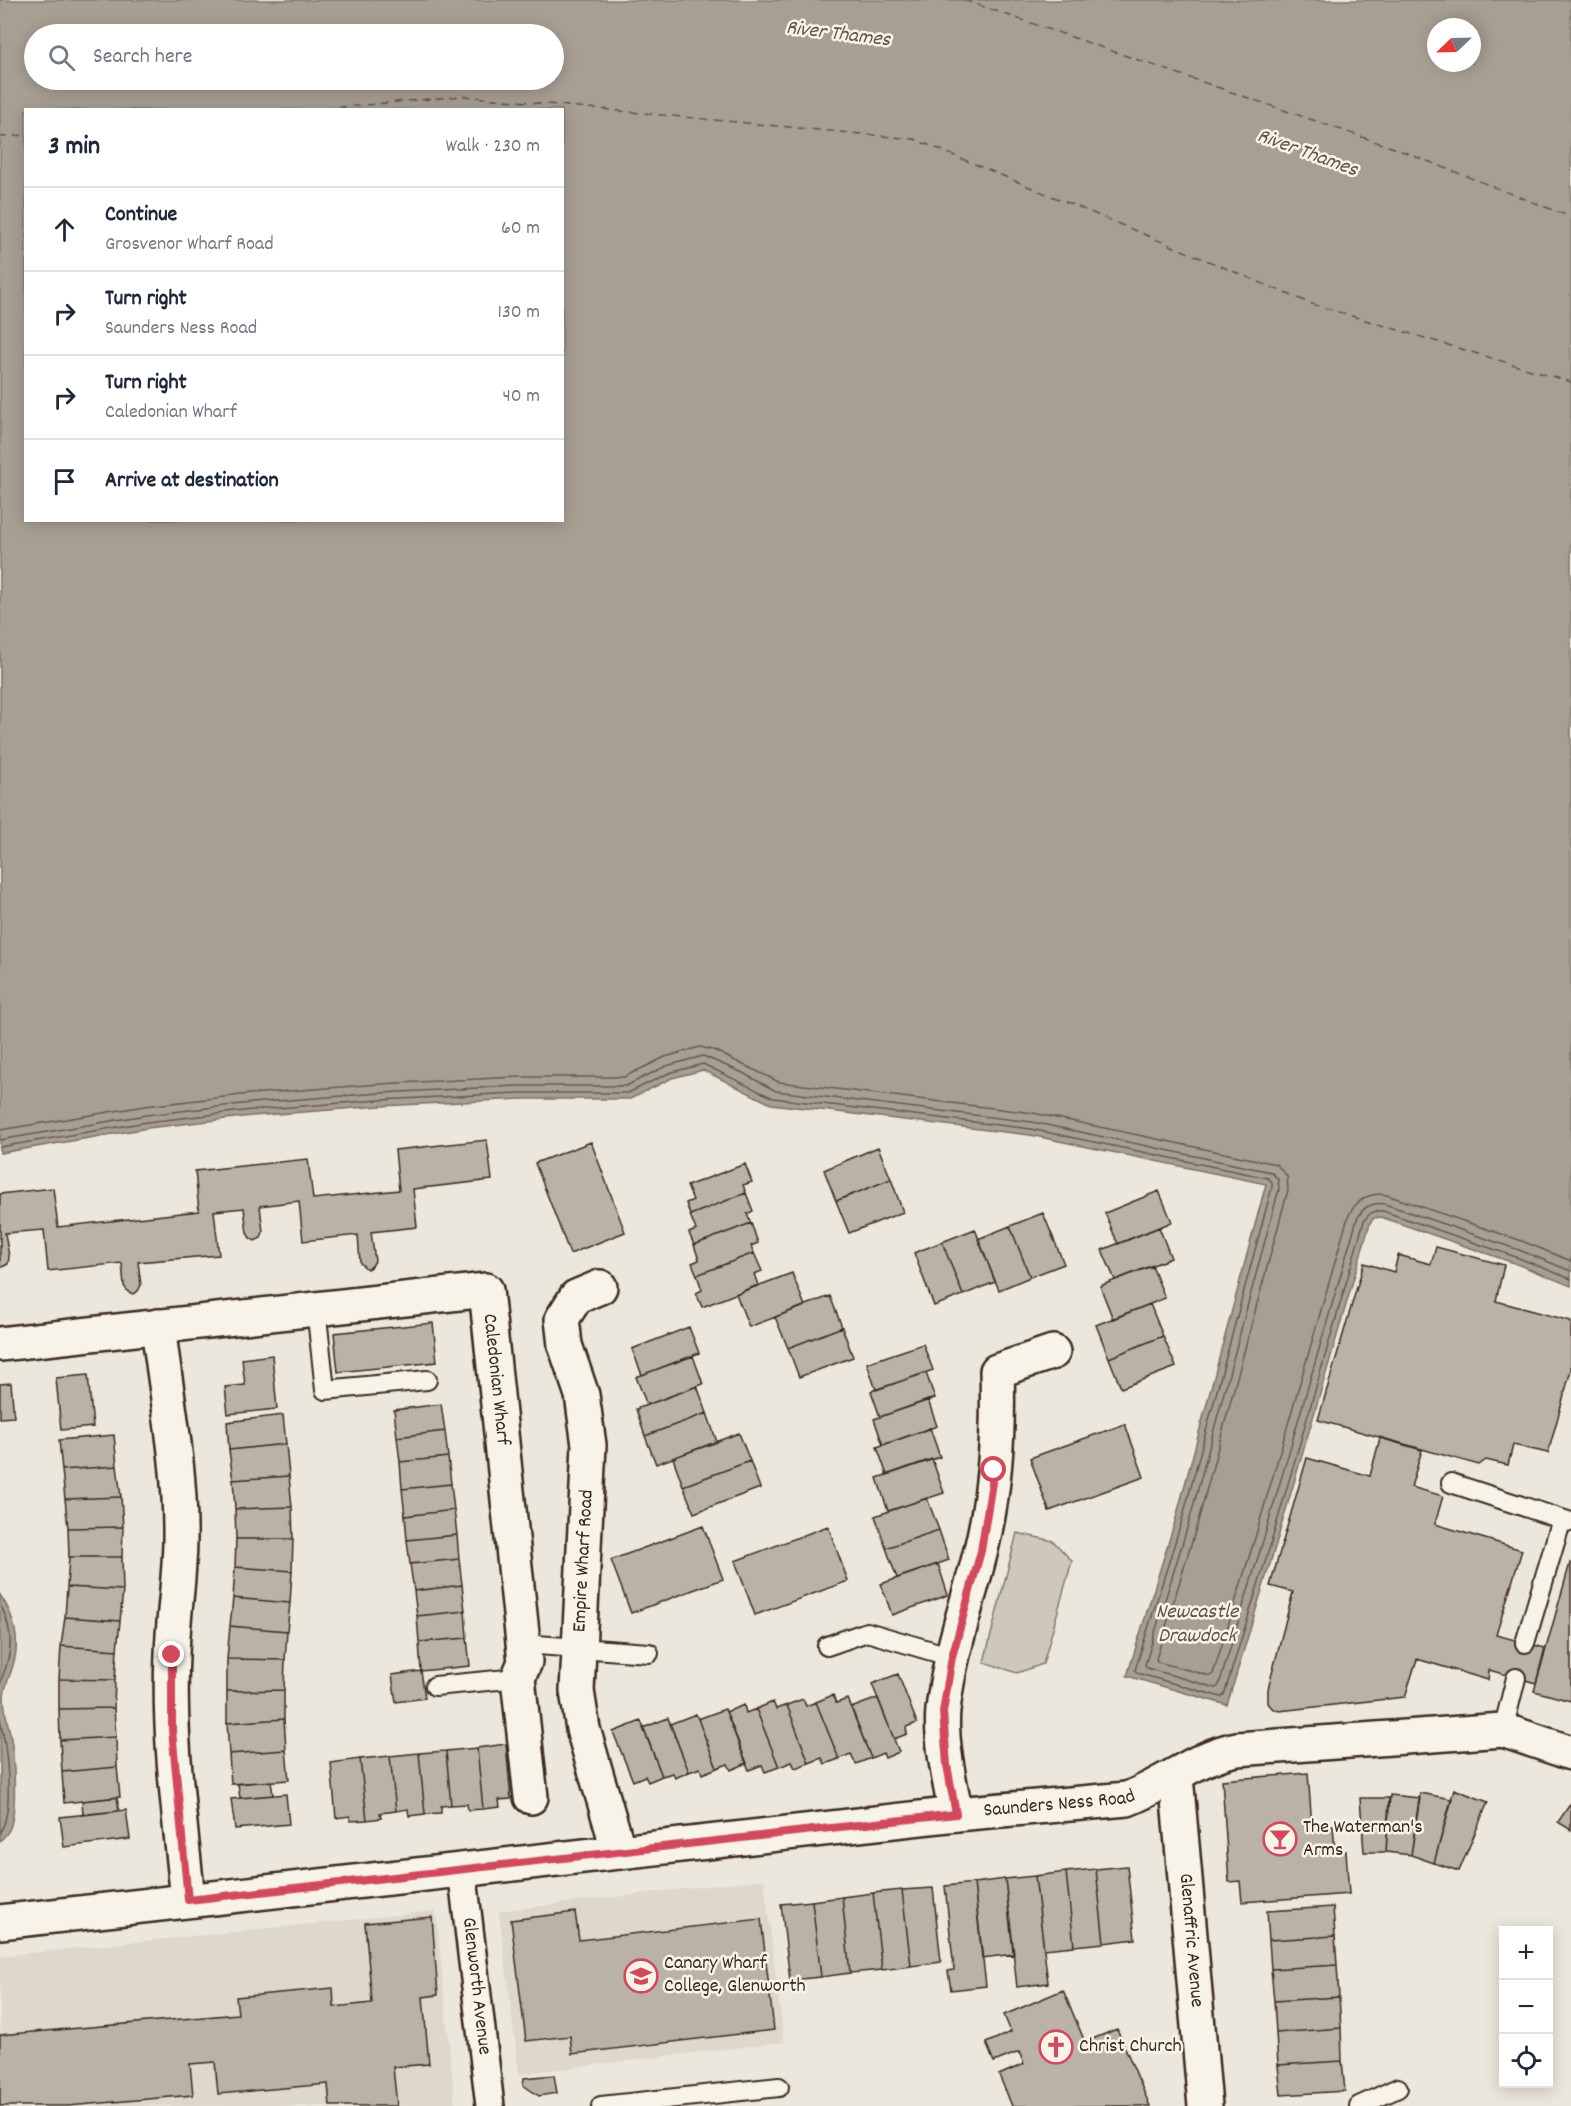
<!DOCTYPE html>
<html lang="en">
<head>
<meta charset="utf-8">
<style>
  :root { --surface:#fff; --page:#f2f2f3; --text:#1f2937; --muted:#747a83; --line:#e0e1e3 }
  body { margin:0; font-family:Dekko,sans-serif; background:var(--page); color:var(--text) }
  .controls { position:absolute; right:18px; bottom:18px; display:grid; overflow:hidden; border-radius:0px; box-shadow:0 3px 15px #0003 }
  .controls button { width:54px; height:54px; display:grid; place-items:center; padding:0; border:0; border-bottom:2px solid var(--line); background:var(--surface); color:var(--text); font:30px sans-serif }
  .compass { position:absolute; left:1427px; top:18px; width:54px; height:54px; border-radius:50%; background:var(--surface); box-shadow:0 3px 15px #0003; rotate:247deg }
  .stop { position:absolute; width:18px; height:18px; margin:-14px; border:4px solid #d1495b; border-radius:50%; background:#fff }
  .stop.end { background:#d1495b; border-color:#fff; box-shadow:0 2px 6px #0008 }
  .list { margin:0; padding:0; list-style:none }
  h2 { display:flex; justify-content:space-between; align-items:center; height:78px; margin:0; padding:0 24px; font-size:26px }
  h2 small { font-size:20px; font-weight:400; color:var(--muted) }
  .list li { display:grid; grid-template-columns:39px 1fr auto; gap:18px; align-items:center; box-sizing:border-box; height:84px; padding:0 24px; border-top:2px solid var(--line) }
  .list b { display:block; font-size:22px; white-space:nowrap }
  .list p { margin:0; font-size:20px; white-space:nowrap; color:var(--muted) }
  .list em { font-size:20px; font-style:normal; color:var(--muted) }
  .icon { flex:none; width:33px; height:33px; fill:none; stroke:currentColor; stroke-width:2; stroke-linecap:round; stroke-linejoin:round }
  .map { position:relative; flex:none; width:1571px; height:2106px; overflow:hidden }
  .search { position:absolute; background:var(--surface); box-shadow:0 3px 15px #0003; left:24px; top:24px; width:540px; height:66px; display:flex; align-items:center; gap:15px; box-sizing:border-box; padding:0 21px; border-radius:33px; color:var(--muted); font-size:22px }
  .panel { position:absolute; background:var(--surface); box-shadow:0 3px 15px #0003; left:24px; top:108px; width:540px; height:414px; border-radius:0px }
  .map>svg:first-child { display:block }
  .built { fill:#ddd7cc }
  .green { fill:#cec8bc; stroke:#84796d; stroke-width:1.5 }
  .water { fill:#a89f93; stroke:#7c7064; stroke-width:1.5; fill-rule:evenodd }
  .lines { fill:none; stroke-linecap:round; stroke-linejoin:round }
  .shore { stroke:#67594d; stroke-width:1.5 }
  .ferry { stroke:#615347; stroke-width:1.5; stroke-dasharray:8 6; stroke-linecap:butt }
  .building { fill:#bab2a7; stroke:#3b2a1e; stroke-width:1.5 }
  .service-casing { stroke:#3b2a1e; stroke-width:22 }
  .pedestrian-casing { stroke:#3b2a1e; stroke-width:32 }
  .minor-casing { stroke:#3b2a1e; stroke-width:38 }
  .service { stroke:#f7f3e8; stroke-width:18 }
  .pedestrian { stroke:#f7f3e8; stroke-width:27 }
  .minor { stroke:#f7f3e8; stroke-width:33 }
  .route { stroke:#d1495b; stroke-width:8 }
  .labels { text-anchor:middle; dominant-baseline:central; stroke-width:5; stroke-linejoin:round; paint-order:stroke }
  .street-label { font-size:20px; fill:#3b2a1e; stroke:#f7f3e8 }
  .poi-label { font-size:20px; fill:#3b2a1e; stroke:#f7f3e8; text-anchor:start }
  .water-label { font-size:21px; font-style:italic; fill:#615347; stroke:#f7f3e8 }
</style>
</head>
<body>
<div class="map">
<svg width="1571" height="2106" viewBox="0 0 1571 2106">
  <rect width="100%" height="100%" fill="#ece7dc"/>
  <filter id="ink" filterUnits="userSpaceOnUse"><feTurbulence type="fractalNoise" baseFrequency=".0167" numOctaves="2"/><feDisplacementMap in="SourceGraphic" scale="12" xChannelSelector="R" yChannelSelector="G"/><feConvolveMatrix kernelMatrix="1 2 1 2 8 2 1 2 1" color-interpolation-filters="sRGB"/></filter>
  <g filter="url(#ink)">
    <path class="built" d="M764,1879L784,2042L519,2074L499,1911Z
      M436,1911L455,2106H0V1956Z"/>
    <path class="green" d="M1017,1533L1053,1541L1072,1561L1043,1664L1017,1673L984,1662Z"/>
    <path class="water" d="M0,0H1571V1286L1514,1263L1381,1217L1374,1218L1370,1223L1276,1544L1227,1705L1127,1676L1176,1518L1266,1184L1030,1135L771,1104L703,1070L672,1078L630,1099H520L381,1106L252,1116L148,1128L0,1153ZM1436,27H1472V63H1436ZM554,34V80H34V34ZM26,110H562V520H26Z
      M0,1595C14,1615 21,1641 13,1665C10,1676 5,1685 4,1696C4,1709 7,1721 10,1733C14,1754 18,1812 9,1830C7,1834 3,1838 0,1841Z"/>
    <g class="lines">
      <path class="shore" d="M0,1130L145,1106L250,1094L380,1084L519,1077H624L665,1057L700,1047L713,1050L779,1082L1033,1113L1276,1164L1287,1176L1288,1190L1197,1525L1156,1659L1158,1662L1210,1676L1213,1674L1255,1538L1348,1217C1356,1200 1369,1192 1387,1195L1522,1241L1571,1261
        M0,1140L146,1115L251,1103L380,1093L519,1086H626L666,1066L703,1056L741,1072L776,1091L1032,1122L1271,1172L1278,1179L1279,1189L1189,1522L1145,1665L1147,1668L1216,1688L1219,1685L1263,1541L1357,1219C1363,1207 1371,1202 1385,1204L1519,1250L1571,1271
        M0,1147L147,1122L252,1110L381,1100L519,1093H628L669,1073L703,1064L773,1098L1031,1129L1268,1178L1272,1182V1187L1182,1520L1135,1670L1137,1673L1221,1697L1224,1695L1271,1543L1364,1221C1369,1213 1374,1210 1383,1211L1516,1257L1571,1279
        M0,1605C10,1621 13,1645 7,1663C5,1671 1,1678 0,1687
        M0,1719C6,1744 15,1811 0,1832"/>
      <path class="ferry" d="M964,0L1394,148L1571,217
        M310,110L463,96L914,139L1312,304L1571,382
        M0,137L26,135"/>
    </g>
    <path class="building" d="M487,1140L492,1180L413,1189L417,1227L371,1232L375,1261L372,1266L367,1269L360,1263L358,1235L303,1241L299,1201L260,1206L263,1232L261,1238L255,1241L250,1238L247,1233L244,1208L214,1211L219,1255L138,1262L141,1285L138,1291L133,1294L128,1292L124,1286L122,1263L48,1271L44,1230L5,1233L9,1257L8,1264L0,1268V1194L53,1188L58,1227L199,1211L195,1171L308,1159L313,1199L399,1190L395,1150Z
      M591,1142L625,1232L570,1254L535,1163Z
      M878,1147L891,1179L836,1201L824,1170Z
      M745,1164L752,1182L743,1185L746,1193L690,1215L686,1203L693,1200L687,1186Z
      M891,1179L903,1212L849,1233L836,1201Z
      M1159,1191L1172,1222L1118,1244L1105,1213Z
      M746,1193L753,1211L747,1214L751,1223L694,1245L689,1233L696,1230L690,1215Z
      M1043,1213L1064,1264L1030,1277L1010,1226Z
      M751,1223L758,1243L751,1246L754,1253L697,1275L692,1263L699,1260L694,1245Z
      M1010,1226L1030,1277L999,1290L978,1239Z
      M1159,1227L1171,1258L1115,1280L1102,1250Z
      M975,1229L995,1282L963,1295L942,1242Z
      M942,1242L963,1295L934,1306L914,1253Z
      M1436,1247L1504,1265L1496,1301L1571,1321V1370L1548,1453L1513,1445L1508,1465L1486,1460L1479,1465L1318,1420L1364,1263L1394,1272L1398,1255L1431,1264Z
      M754,1253L762,1271L754,1274L758,1285L702,1307L696,1293L702,1290L697,1275Z
      M1152,1266L1165,1298L1113,1319L1100,1286Z
      M792,1273L805,1306L749,1327L736,1294Z
      M830,1296L842,1327L788,1348L775,1317Z
      M1150,1304L1163,1336L1109,1358L1096,1325Z
      M433,1323L437,1362L338,1372L334,1333Z
      M689,1327L699,1353L642,1375L632,1349Z
      M842,1327L853,1357L799,1377L788,1348Z
      M1163,1336L1176,1367L1121,1388L1109,1358Z
      M923,1344L933,1370L876,1390L867,1363Z
      M272,1355L277,1409L228,1414L225,1387L245,1385L242,1359Z
      M693,1356L703,1384L647,1405L636,1377Z
      M926,1373L935,1398L880,1417L871,1391Z
      M88,1375L93,1427L61,1430L56,1378Z
      M11,1383L14,1417L0,1418V1384Z
      M697,1386L707,1413L645,1436L636,1409Z
      M928,1400L937,1426L883,1445L874,1419Z
      M441,1404L445,1431L397,1437L394,1410Z
      M707,1413L717,1442L656,1464L645,1436Z
      M283,1415L286,1444L229,1450L227,1422Z
      M1125,1424L1144,1477L1049,1511L1030,1458Z
      M930,1428L940,1457L887,1475L877,1447Z
      M445,1431L448,1457L400,1462L397,1437Z
      M739,1433L750,1461L683,1486L673,1458Z
      M114,1435L117,1466L62,1470L59,1440Z
      M1380,1438L1422,1450L1411,1487L1443,1496L1435,1524L1522,1550L1496,1635L1545,1648L1536,1683L1489,1670L1488,1680L1417,1659L1405,1697L1279,1711L1272,1708L1268,1703V1689L1293,1592L1270,1586L1307,1458L1370,1476Z
      M286,1444L289,1476L233,1480L229,1450Z
      M448,1457L451,1484L402,1489L400,1462Z
      M932,1459L944,1493L888,1511L877,1478Z
      M750,1461L760,1488L694,1513L683,1486Z
      M117,1466L121,1497L65,1499L62,1470Z
      M289,1476L292,1507L235,1509L233,1480Z
      M451,1484L454,1510L405,1516L402,1489Z
      M121,1497L123,1527L68,1528L65,1499Z
      M927,1498L939,1530L886,1548L875,1516Z
      M292,1507L293,1539H236L235,1509Z
      M454,1510L457,1535L407,1540L405,1516Z
      M703,1526L723,1579L631,1613L611,1560Z
      M828,1526L848,1581L755,1615L735,1561Z
      M123,1527L122,1557H69L68,1528Z
      M939,1530L949,1560L897,1578L886,1548Z
      M457,1535L459,1559L410,1564L407,1540Z
      M236,1539H293L292,1571L235,1567Z
      M69,1557H122L123,1590L67,1587Z
      M459,1559L462,1585L414,1591L410,1564Z
      M1570,1563L1571,1564V1701L1534,1691Z
      M938,1564L948,1595L892,1615L881,1584Z
      M235,1567L292,1571L290,1603L233,1598Z
      M462,1585L465,1611L417,1616L414,1591Z
      M67,1587L123,1590L120,1621L65,1617Z
      M233,1598L290,1603L287,1631L230,1626Z
      M465,1611L467,1638L419,1642L417,1616Z
      M65,1617L120,1621L117,1650L61,1646Z
      M230,1626L287,1631L285,1660L227,1659Z
      M467,1638L470,1666L421,1671L419,1642Z
      M61,1646L117,1650L115,1680L59,1679Z
      M227,1659L285,1660L284,1690L227,1691Z
      M421,1671L425,1698L396,1702L392,1675Z
      M898,1674L917,1723L906,1727L907,1734L894,1739L872,1684Z
      M59,1679L115,1680L114,1708L59,1709Z
      M284,1690V1719L227,1723V1691Z
      M833,1695L836,1703L848,1699L871,1758L856,1764L851,1754L839,1759L816,1702Z
      M878,1698L899,1752L885,1758L883,1753L871,1758L851,1708Z
      M803,1699L806,1706L816,1702L839,1759L825,1764L822,1758L809,1763L787,1705Z
      M773,1702L776,1709L787,1705L809,1763L795,1768L792,1762L779,1767L756,1709Z
      M744,1705L746,1713L756,1709L779,1767L765,1772L762,1765L749,1770L726,1712Z
      M114,1708L116,1737L60,1740L59,1709Z
      M725,1709L747,1763L731,1770L728,1764L717,1768L698,1719Z
      M696,1714L717,1768L702,1774L700,1768L689,1772L670,1724Z
      M668,1718L689,1772L675,1778L673,1773L662,1776L643,1728Z
      M284,1719L286,1750L229,1754L227,1723Z
      M641,1721L662,1776L648,1782L645,1776L633,1781L613,1732Z
      M116,1737L117,1767L62,1772L60,1740Z
      M506,1744L511,1799L499,1800L500,1807L483,1809L477,1748Z
      M477,1748L483,1809L468,1810L467,1804L451,1805L446,1751Z
      M286,1750L289,1780L231,1784L229,1754Z
      M446,1751L451,1805L441,1806V1813L425,1814L419,1753Z
      M419,1753L425,1814L409,1816L408,1809L396,1811L390,1756Z
      M390,1756L396,1811L380,1813L381,1818L367,1820L360,1759Z
      M360,1759L367,1820L350,1821V1816L336,1818L331,1763Z
      M117,1767L120,1797L64,1803L62,1772Z
      M1308,1773L1312,1827L1333,1825L1335,1852L1346,1851L1349,1894L1242,1902L1240,1881L1229,1882L1222,1780Z
      M271,1781L273,1795L240,1798L238,1784Z
      M1454,1789L1488,1802L1459,1871L1434,1863Z
      M1420,1793L1452,1799L1434,1863L1411,1855Z
      M286,1794L289,1824L235,1829L231,1799Z
      M1390,1795L1420,1798L1411,1855L1386,1852Z
      M117,1797L119,1811L83,1815L82,1801Z
      M1360,1798H1389L1386,1852H1364Z
      M1571,1803V1830L1558,1822Z
      M126,1810L130,1839L64,1847L60,1817Z
      M1127,1866L1135,1939L1104,1943L1096,1869Z
      M1096,1869L1104,1943L1074,1946L1066,1872Z
      M1066,1872L1074,1946L1044,1949L1035,1876Z
      M1035,1876L1048,1983L1017,1987L1005,1879Z
      M1005,1879L1014,1954L982,1958L974,1883Z
      M974,1883L986,1986L951,1990L948,1971L954,1970L945,1886Z
      M933,1888L941,1962L911,1966L902,1890Z
      M902,1890L911,1966L882,1970L873,1893Z
      M873,1893L882,1970L850,1973L842,1897Z
      M842,1897L850,1973L821,1977L812,1901Z
      M812,1901L821,1977L790,1980L781,1904Z
      M1333,1907L1335,1936L1269,1940L1267,1911Z
      M575,1912L579,1940L761,1919L774,2030L572,2054L570,2036L526,2041L511,1920Z
      M432,1917L438,1995L423,1997L429,2064L393,2067L397,2106H330L328,2084L218,2094L215,2062L190,2064L193,2095L68,2106H0V2035L238,2014L236,1997L333,1988L334,2007L372,2003L365,1923Z
      M1335,1936L1337,1965L1271,1969L1269,1940Z
      M1337,1965L1339,1997L1274,2001L1271,1969Z
      M1063,1990L1085,2042L1117,2029L1150,2106H1012L999,2075L1024,2064L1019,2052L994,2062L986,2043L1011,2032L1004,2015Z
      M1339,1997L1341,2028L1276,2033L1274,2001Z
      M1341,2028L1342,2061L1278,2065L1276,2033Z
      M1342,2061L1345,2091L1281,2095L1278,2065Z
      M554,2075L557,2093L539,2096L523,2085L524,2078Z"/>
    <g class="lines">
      <g class="service-casing">
        <path id="service" d="M316,1308L325,1390L427,1380
          M1451,1483L1571,1522
          M1525,1643L1562,1519
          M523,1644L649,1653
          M827,1646L867,1632L952,1657
          M435,1686L518,1678
          M1503,1730L1516,1678
          M601,2106L779,2087
          M1359,2106L1398,2088"/>
      </g>
      <g class="pedestrian-casing">
        <g id="pedestrian">
          <path id="s1" d="M462,1869L490,2106"/>
        </g>
      </g>
      <g class="minor-casing">
        <g id="minor">
          <path d="M600,1287L576,1297L562,1319L565,1345L582,1395L589,1445L577,1691L583,1729L619,1852"/>
          <path d="M158,1326C166,1392 180,1463 180,1529C181,1572 173,1613 172,1656C168,1737 180,1819 188,1900"/>
          <path id="s2" d="M0,1344L486,1290L525,1662L518,1678L531,1797"/>
          <path id="s3" d="M1176,1776L1205,2106"/>
          <path d="M956,1814C950,1784 940,1740 943,1710C949,1656 967,1606 980,1554C995,1494 999,1432 997,1371L1053,1352"/>
          <path id="s4" d="M0,1922L956,1814L1127,1799C1164,1785 1198,1756 1237,1749L1503,1730L1571,1753"/>
        </g>
      </g>
      <use href="#service" class="service"/>
      <use href="#pedestrian" class="pedestrian"/>
      <use href="#minor" class="minor"/>
    </g>
  </g>
  <g class="lines" filter="url(#ink)">
    <path class="route" d="M172,1655V1730L188,1900L956,1814L947,1765L943,1712L952,1657L981,1551L994,1470"/>
  </g>
  <defs>
    <g id="bar-ring" transform="scale(1.725)"><circle r="9.5" fill="#f7f3e8" stroke="#d1495b" stroke-width="1.5"/><path d="M-6-5H6L.8 .8V4.5H3.5V6h-7V4.5H-.8V.8Z" fill="#d1495b"/></g>
    <g id="school-ring" transform="scale(1.725)"><circle r="9.5" fill="#f7f3e8" stroke="#d1495b" stroke-width="1.5"/><path d="M0-5L7-2L0 1L-7-2ZM-4 1L0 2.5L4 1V4Q0 6-4 4Z" fill="#d1495b"/></g>
    <g id="church-ring" transform="scale(1.725)"><circle r="9.5" fill="#f7f3e8" stroke="#d1495b" stroke-width="1.5"/><path d="M-1.2-6h2.4v3.5h3.3v2.4h-3.3V6h-2.4V-.1h-3.3v-2.4h3.3Z" fill="#d1495b"/></g>
  </defs>
  <g fill-rule="evenodd">
    <use href="#bar-ring" x="1280" y="1839"/>
    <use href="#school-ring" x="641" y="1976"/>
    <use href="#church-ring" x="1056" y="2047"/>
  </g>
  <g class="labels">
    <g class="street-label">
      <text stroke="none"><textPath href="#s2" startOffset="579">Caledonian Wharf</textPath></text>
      <text transform="translate(584 1561) rotate(-87)">Empire Wharf Road</text>
      <text stroke="none"><textPath href="#s4" startOffset="1066">Saunders Ness Road</textPath></text>
      <text stroke="none"><textPath href="#s3" startOffset="165">Glenaffric Avenue</textPath></text>
      <text stroke="none"><textPath href="#s1" startOffset="118">Glenworth Avenue</textPath></text>
    </g>
    <g class="poi-label">
      <text x="1303" y="1828">The Waterman's<tspan x="1303" dy="23">Arms</tspan></text>
      <text x="664" y="1964">Canary Wharf<tspan x="664" dy="23">College, Glenworth</tspan></text>
      <text x="1079" y="2047">Christ Church</text>
    </g>
    <g class="water-label">
      <text transform="translate(838 35) rotate(7)">River Thames</text>
      <text transform="translate(1307 154) rotate(20)">River Thames</text>
      <text x="1197" y="1613">Newcastle<tspan x="1197" dy="24">Drawdock</tspan></text>
    </g>
  </g>
</svg>
<div class="controls">
<button>+</button>
<button>−</button>
<button><svg class="icon" aria-label="locate" viewBox="0 0 24 24"><circle cx="12" cy="12" r="6"/><path d="M12 2v4M12 18v4M2 12h4M18 12h4"/></svg></button>
</div>
<svg class="compass" viewBox="-18 -18 36 36"><path d="M0-13l5 13h-10z" fill="#e53935"/><path d="M0 13l5-13h-10z" fill="#747a83"/></svg>
<div class="stop" style="left:994px;top:1470px"></div>
<div class="stop end" style="left:172px;top:1655px"></div>
<div class="search"><svg class="icon" aria-label="search" viewBox="0 0 24 24"><circle cx="10" cy="10" r="6"/><path d="M15 15l6 6"/></svg>Search here</div>
<section class="panel">
<h2>3 min<small>Walk · 230 m</small></h2>
<ul class="list">
<li><svg class="icon" aria-label="ahead" viewBox="0 0 24 24"><path d="M12 20V5M6 11l6-6 6 6"/></svg><div><b>Continue</b><p>Grosvenor Wharf Road</p></div><em>60 m</em></li>
<li><svg class="icon" aria-label="right" viewBox="0 0 24 24"><path d="M7 20v-9h11M14 6l5 5-5 5"/></svg><div><b>Turn right</b><p>Saunders Ness Road</p></div><em>130 m</em></li>
<li><svg class="icon" aria-label="right" viewBox="0 0 24 24"><path d="M7 20v-9h11M14 6l5 5-5 5"/></svg><div><b>Turn right</b><p>Caledonian Wharf</p></div><em>40 m</em></li>
<li><svg class="icon" aria-label="arrive" viewBox="0 0 24 24"><path d="M6 21V4h12l-3 4 3 4H6"/></svg><div><b>Arrive at destination</b></div></li>
</ul>
</section>
</div>
</body>
</html>
